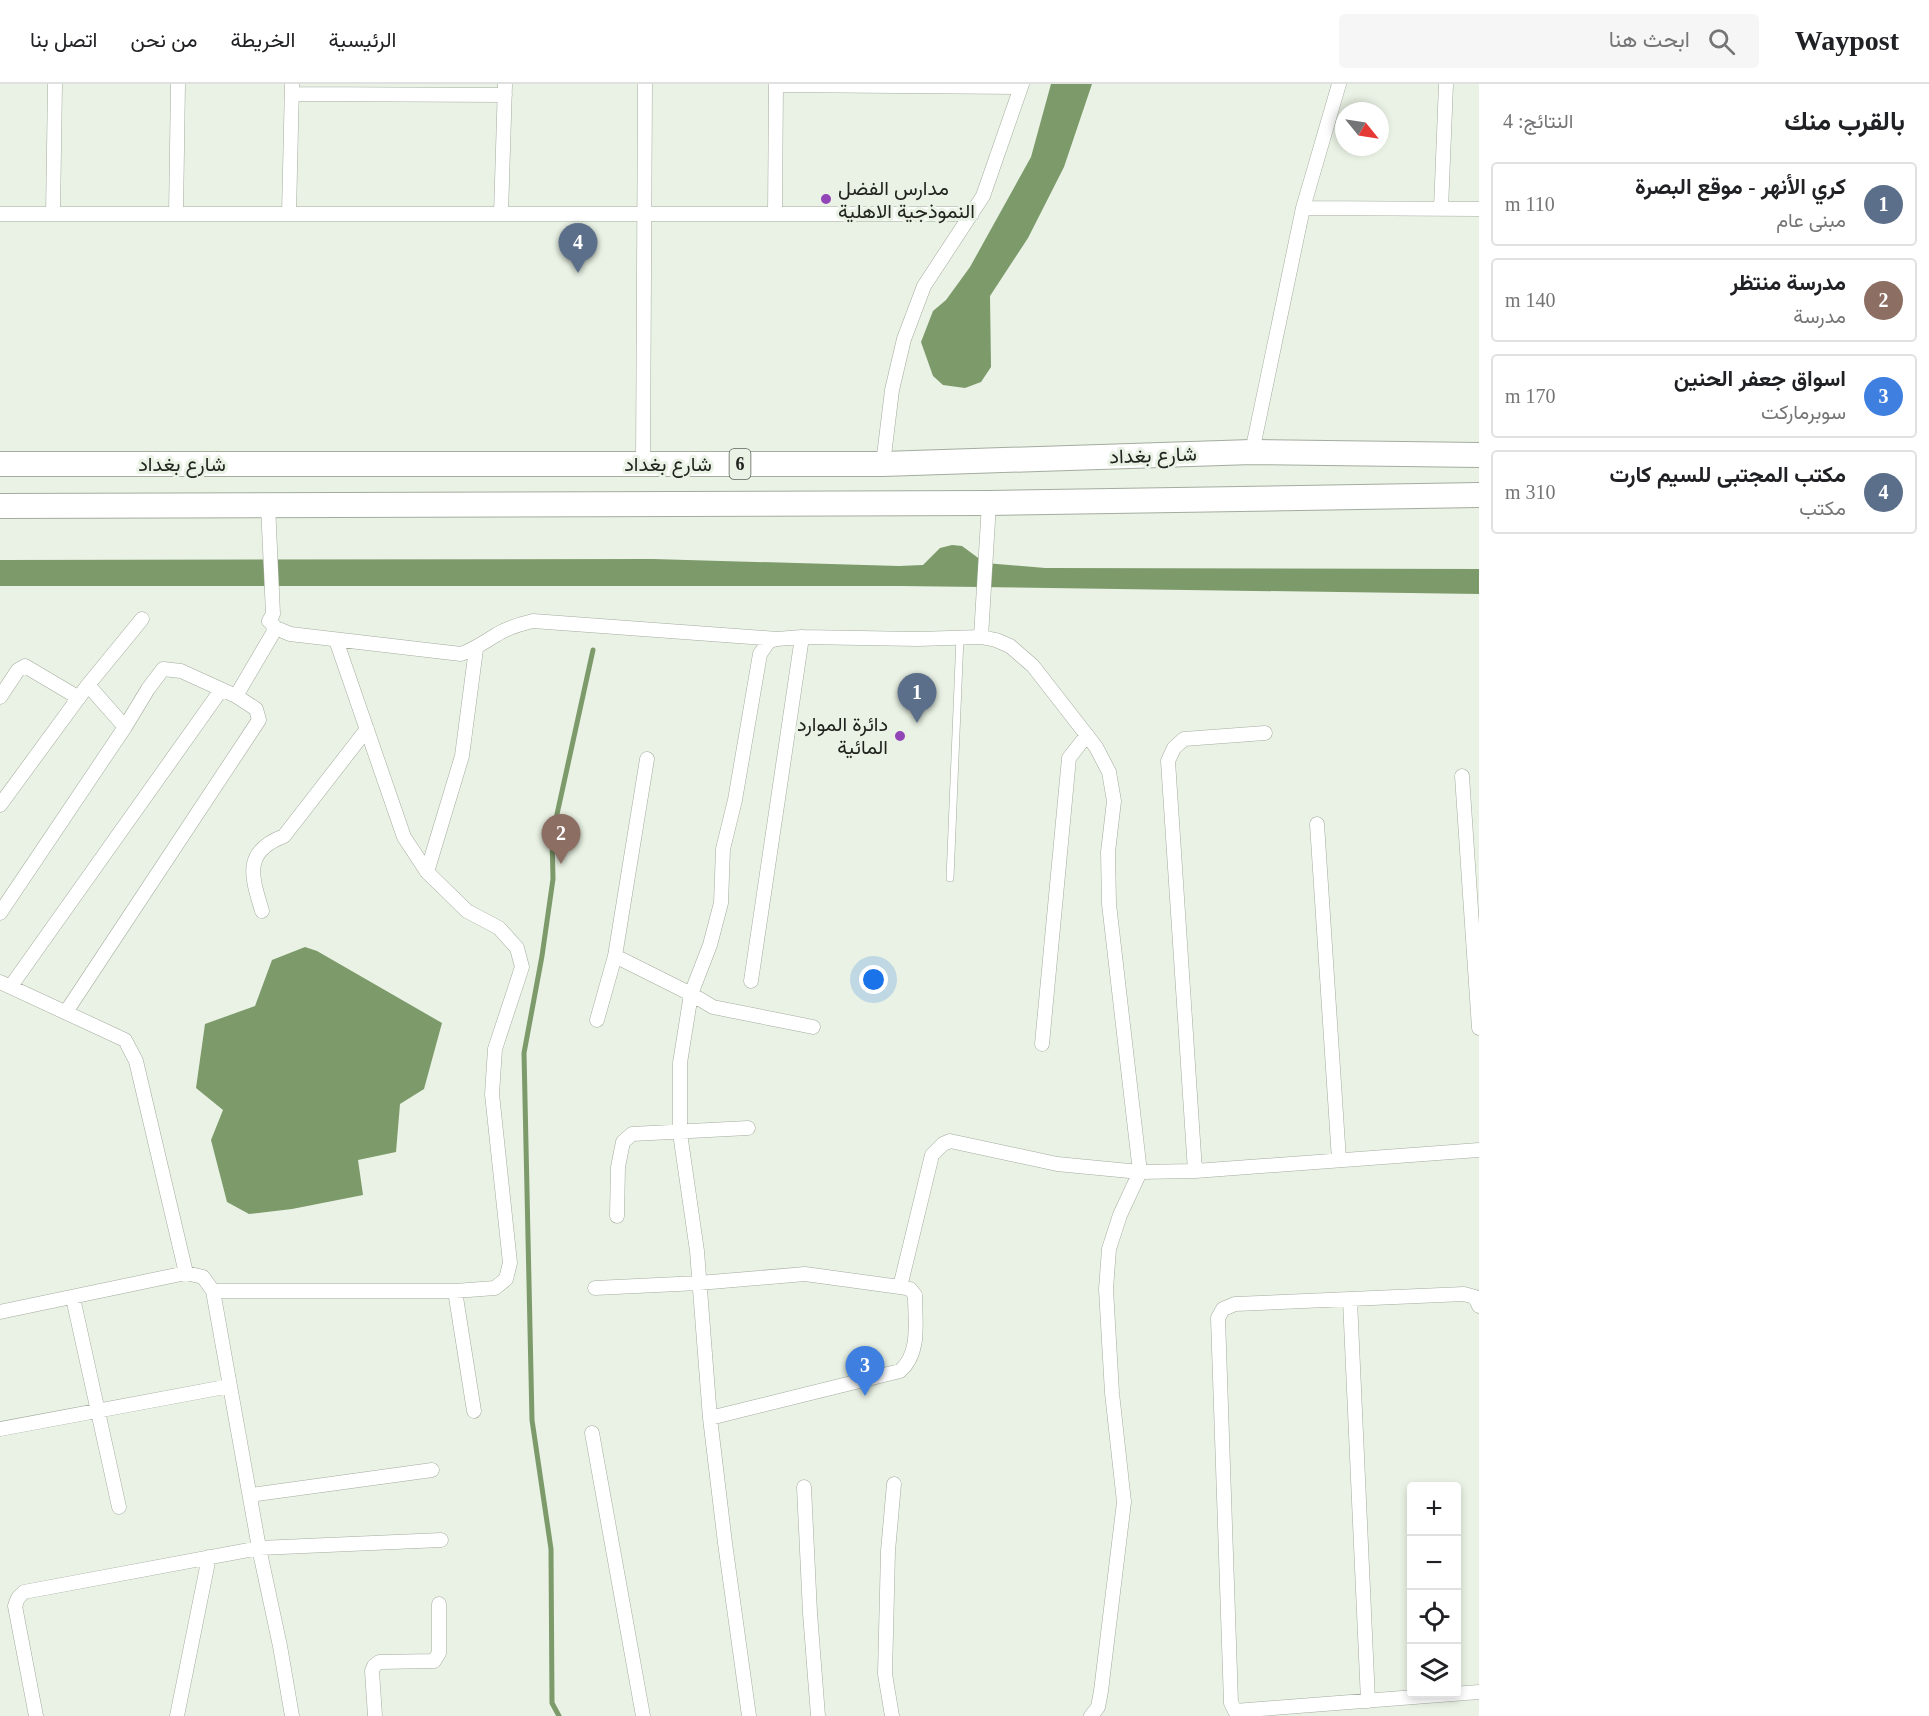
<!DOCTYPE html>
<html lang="ar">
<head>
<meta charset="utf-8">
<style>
  :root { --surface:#fff; --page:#f6f6f6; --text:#202124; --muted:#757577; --line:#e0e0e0; --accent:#9245b6 }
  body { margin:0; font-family:"Times New Roman",Vazirmatn,serif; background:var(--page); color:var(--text); direction:rtl }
  .controls { position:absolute; right:18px; bottom:18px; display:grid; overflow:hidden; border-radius:6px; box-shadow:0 3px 9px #0003 }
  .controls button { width:54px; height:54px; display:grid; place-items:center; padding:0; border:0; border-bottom:2px solid var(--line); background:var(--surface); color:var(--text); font:30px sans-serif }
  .compass { position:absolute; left:1335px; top:18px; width:54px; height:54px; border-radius:50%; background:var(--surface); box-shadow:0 3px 9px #0003; rotate:120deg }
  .you { position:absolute; left:874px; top:896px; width:21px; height:21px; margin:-15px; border:4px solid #fff; border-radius:50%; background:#1a73e8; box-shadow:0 0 0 9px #1a73e833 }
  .badge { display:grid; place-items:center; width:39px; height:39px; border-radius:50%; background:var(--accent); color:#fff; font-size:20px; font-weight:700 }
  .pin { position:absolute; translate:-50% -50px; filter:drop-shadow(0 2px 3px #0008) }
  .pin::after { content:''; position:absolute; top:32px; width:21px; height:18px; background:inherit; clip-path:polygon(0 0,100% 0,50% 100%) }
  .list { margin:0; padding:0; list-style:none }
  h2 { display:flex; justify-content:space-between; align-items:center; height:78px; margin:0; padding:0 24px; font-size:26px }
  h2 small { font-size:20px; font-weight:400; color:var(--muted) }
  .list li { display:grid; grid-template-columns:39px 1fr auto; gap:18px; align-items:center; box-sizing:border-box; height:84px; margin:0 12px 12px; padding:0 12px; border:2px solid var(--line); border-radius:6px }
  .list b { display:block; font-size:22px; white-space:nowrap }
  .list p { margin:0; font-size:20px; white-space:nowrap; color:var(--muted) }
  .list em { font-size:20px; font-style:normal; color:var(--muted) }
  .icon { flex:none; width:33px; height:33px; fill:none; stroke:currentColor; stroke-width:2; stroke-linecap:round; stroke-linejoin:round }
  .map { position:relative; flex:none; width:1479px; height:1632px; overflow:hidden; direction:ltr }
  header { display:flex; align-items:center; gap:36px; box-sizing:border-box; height:84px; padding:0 30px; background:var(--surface); border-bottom:2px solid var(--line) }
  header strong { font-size:28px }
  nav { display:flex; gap:33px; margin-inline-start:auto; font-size:21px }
  .search { width:420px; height:54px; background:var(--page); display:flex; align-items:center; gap:15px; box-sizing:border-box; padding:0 21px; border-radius:6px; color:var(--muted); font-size:22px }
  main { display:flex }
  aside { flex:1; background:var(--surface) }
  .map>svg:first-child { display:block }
  .water { fill:#7d9a6b }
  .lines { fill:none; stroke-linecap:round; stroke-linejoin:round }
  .stream { stroke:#7d9a6b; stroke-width:5 }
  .lane-casing { stroke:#a3ac9e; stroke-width:8 }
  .street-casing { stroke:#a3ac9e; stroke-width:15 }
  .highway-casing { stroke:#a3ac9e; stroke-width:26 }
  .lane { stroke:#fff; stroke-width:7 }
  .street { stroke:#fff; stroke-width:14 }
  .highway { stroke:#fff; stroke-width:24 }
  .poi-dot { fill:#9245b6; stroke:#e9f2e4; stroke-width:2 }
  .labels { text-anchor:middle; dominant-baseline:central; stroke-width:6; stroke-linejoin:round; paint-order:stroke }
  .shield { fill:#e9f2e4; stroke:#5c6159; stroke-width:1.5 }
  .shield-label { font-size:18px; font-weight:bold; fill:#20231e }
  .poi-label { font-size:20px; fill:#20231e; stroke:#e9f2e4; text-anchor:start }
  .street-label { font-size:20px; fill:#20231e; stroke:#e9f2e4 }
</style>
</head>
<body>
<header>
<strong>Waypost</strong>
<div class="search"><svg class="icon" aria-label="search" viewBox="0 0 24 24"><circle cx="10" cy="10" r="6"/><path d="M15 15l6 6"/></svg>ابحث هنا</div>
<nav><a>الرئيسية</a><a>الخريطة</a><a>من نحن</a><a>اتصل بنا</a></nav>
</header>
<main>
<aside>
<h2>بالقرب منك<small>النتائج: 4</small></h2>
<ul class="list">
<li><span class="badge" style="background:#5c6f8a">1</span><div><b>كري الأنهر - موقع البصرة</b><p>مبنى عام</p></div><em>110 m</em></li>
<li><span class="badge" style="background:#8d6e63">2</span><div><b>مدرسة منتظر</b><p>مدرسة</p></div><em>140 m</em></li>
<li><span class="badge" style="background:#3f7fe0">3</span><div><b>اسواق جعفر الحنين</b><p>سوبرماركت</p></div><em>170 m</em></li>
<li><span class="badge" style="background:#5c6f8a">4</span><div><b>مكتب المجتبى للسيم كارت</b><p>مكتب</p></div><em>310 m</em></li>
</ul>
</aside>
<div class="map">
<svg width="1479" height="1632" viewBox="0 0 1479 1632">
  <rect width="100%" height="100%" fill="#e9f2e4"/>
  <path class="water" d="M1051,0H1092L1064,83L1028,154L990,212L991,283L981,298L965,304L943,301L933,292L921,258L933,227L946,216L970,183L1031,73Z
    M952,461L962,462L985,479L1045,484L1479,485V510L901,502H0V476L653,475L899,482L923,481L940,464Z
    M305,863L317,867L442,939L424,1005L400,1020L396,1068L358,1076L363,1111L292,1125L249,1130L227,1118L211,1056L223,1026L196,1004L205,940L255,922L272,876Z"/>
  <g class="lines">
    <path class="stream" d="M559,1632L552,1619L551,1465L532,1336L524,969L542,872L553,795L552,753L593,566"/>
    <g class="lane-casing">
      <path id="lane" d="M950,794L960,553"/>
    </g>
    <g class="street-casing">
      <path id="street" d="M776,1L1021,3
        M292,10L505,11
        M1303,124L1479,125
        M1441,125L1446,0
        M0,130H972
        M53,130L55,0
        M176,130L178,0
        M289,130L292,0
        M501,130L505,0
        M775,130L776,0
        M1252,368L1303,124L1339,0
        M643,380L645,0
        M883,380L892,306L904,255L924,202L983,112L1022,0
        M268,421L273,530L269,537L276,544L290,550L461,570C475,565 484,558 496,551C507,544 520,540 533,537L777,555
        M981,553L989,419
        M88,601L125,643
        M236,612L276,544
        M0,613L18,586L25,582L79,614
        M647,675L615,872L691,910L713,923L813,943
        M1462,692L1479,944
        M0,721L88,601L142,535
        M1317,740L1339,1076
        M427,788L462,672L476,565
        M262,827C252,793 242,768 284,752L367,645
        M0,829L125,643L148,605L163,585L181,587L236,612L256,625L259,636L66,928
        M751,897L802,553
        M0,898L125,956L136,977L186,1189
        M11,902L221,606
        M597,936L615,872
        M1042,960L1069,674L1087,651
        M1195,1087L1168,677L1174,664L1184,655L1265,649
        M617,1132L618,1083L623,1058L632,1050L748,1044
        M900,1203L932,1071L943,1060L950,1057L1057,1080L1140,1088L1195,1087L1479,1066
        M595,1204L699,1199L805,1190L900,1203L910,1205L915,1211C915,1237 921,1269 900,1287L710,1334
        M213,1207H455L495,1204L506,1195L510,1179L492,1010L495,965L522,883L517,864L499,844L467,827L427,788L404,753L336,556
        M455,1207L474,1327
        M73,1214L119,1423
        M1350,1216L1368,1617
        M1479,1222L1475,1213L1464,1210L1235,1220L1223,1225L1218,1234L1231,1619L1235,1627L1479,1608
        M0,1228L186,1189L203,1193L213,1207L259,1464L280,1562L292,1632
        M0,1345L230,1302
        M592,1349L643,1632
        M804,1403L810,1529L818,1632
        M250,1411L432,1386
        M36,1632L15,1522L18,1514L24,1508L259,1464L441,1456
        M177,1632L209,1473
        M375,1632L372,1587L374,1582L379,1578L434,1577L439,1569V1520
        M749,1632L725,1459L710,1334L697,1167L680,1049V979L691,910L710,861L721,819L723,765L735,716L760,570L769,557L777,555L802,553L918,555L981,553L996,556L1010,562L1033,582L1096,663L1109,688L1114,717L1108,768L1109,820L1140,1088L1120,1131L1109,1165L1106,1205L1112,1309L1124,1418L1101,1607L1098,1623L1091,1632
        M892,1632L885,1590L888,1467L894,1400"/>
    </g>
    <g class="highway-casing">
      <path id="highway" d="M0,380H883L1252,368L1479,371
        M0,422L989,419L1479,411"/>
    </g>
    <use href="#lane" class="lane"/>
    <use href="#street" class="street"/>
    <use href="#highway" class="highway"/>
  </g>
  <g class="poi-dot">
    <circle cx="826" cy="115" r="6"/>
    <circle cx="900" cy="652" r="6"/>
  </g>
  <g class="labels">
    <rect class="shield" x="729.5" y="365" width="21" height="30" rx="4.5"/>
    <g class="shield-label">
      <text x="740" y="380">6</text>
    </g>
    <g class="poi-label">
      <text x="838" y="104">مدارس الفضل<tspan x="838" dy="23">النموذجية الاهلية</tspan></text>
      <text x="888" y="640" text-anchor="end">دائرة الموارد<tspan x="888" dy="23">المائية</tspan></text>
    </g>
    <g class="street-label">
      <text transform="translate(1153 371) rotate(-2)">شارع بغداد</text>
      <text x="182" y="380">شارع بغداد</text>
      <text x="668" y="380">شارع بغداد</text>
    </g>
  </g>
</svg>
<div class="controls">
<button>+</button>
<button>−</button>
<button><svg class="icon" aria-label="locate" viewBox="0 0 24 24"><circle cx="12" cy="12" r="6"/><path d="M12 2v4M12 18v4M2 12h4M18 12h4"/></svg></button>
<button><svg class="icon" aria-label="layers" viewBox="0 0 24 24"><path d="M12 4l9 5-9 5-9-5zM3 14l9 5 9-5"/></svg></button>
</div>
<svg class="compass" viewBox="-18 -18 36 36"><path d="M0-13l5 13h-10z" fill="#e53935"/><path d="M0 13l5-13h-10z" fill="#757577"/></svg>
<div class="you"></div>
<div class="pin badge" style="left:917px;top:639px;background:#5c6f8a">1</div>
<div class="pin badge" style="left:561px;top:780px;background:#8d6e63">2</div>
<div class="pin badge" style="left:865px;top:1312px;background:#3f7fe0">3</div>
<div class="pin badge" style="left:578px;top:189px;background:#5c6f8a">4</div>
</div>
</main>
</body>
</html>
